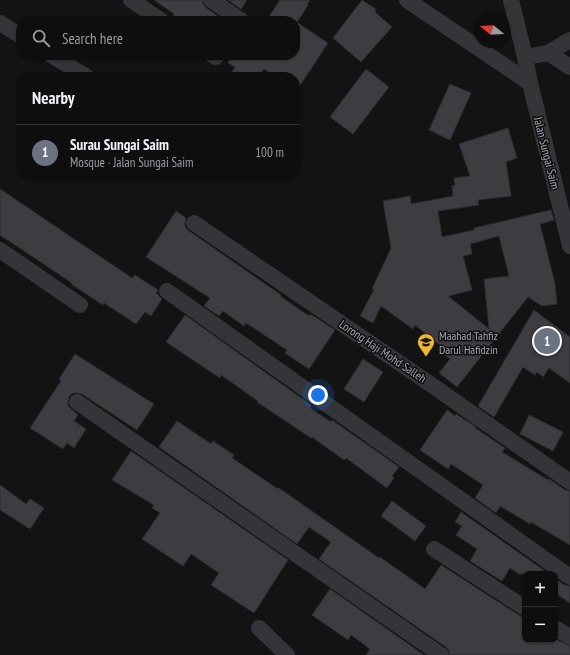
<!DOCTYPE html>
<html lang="en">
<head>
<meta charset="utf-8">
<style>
  :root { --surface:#0e0e0f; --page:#1c1c1d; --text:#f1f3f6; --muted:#9b9c9e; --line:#2e2e2f; --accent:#0b8043 }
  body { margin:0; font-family:"PT Sans Narrow",sans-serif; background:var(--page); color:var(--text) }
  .controls { position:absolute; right:12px; bottom:12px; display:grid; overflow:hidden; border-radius:8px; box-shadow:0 1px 3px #0004 }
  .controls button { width:36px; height:36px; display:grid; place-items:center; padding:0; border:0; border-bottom:1px solid var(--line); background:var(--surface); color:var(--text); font:20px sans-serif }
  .compass { position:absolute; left:474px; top:12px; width:36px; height:36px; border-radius:50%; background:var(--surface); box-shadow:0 1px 3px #0004; rotate:288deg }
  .you { position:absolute; left:318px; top:395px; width:14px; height:14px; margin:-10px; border:3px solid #fff; border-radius:50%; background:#1a73e8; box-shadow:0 0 0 6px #1a73e833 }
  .badge { display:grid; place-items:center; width:26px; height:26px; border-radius:50%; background:var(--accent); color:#fff; font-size:13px; font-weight:700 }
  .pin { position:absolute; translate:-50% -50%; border:2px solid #fff; box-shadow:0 1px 4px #0006 }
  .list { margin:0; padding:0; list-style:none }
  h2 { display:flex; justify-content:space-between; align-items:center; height:52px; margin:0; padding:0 16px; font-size:17px }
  h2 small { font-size:13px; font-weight:400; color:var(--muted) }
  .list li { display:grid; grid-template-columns:26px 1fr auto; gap:12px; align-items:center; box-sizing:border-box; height:56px; padding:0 16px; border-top:1px solid var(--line) }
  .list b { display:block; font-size:15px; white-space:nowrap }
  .list p { margin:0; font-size:13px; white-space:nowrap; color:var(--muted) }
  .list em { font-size:13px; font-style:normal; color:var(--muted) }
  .icon { flex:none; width:22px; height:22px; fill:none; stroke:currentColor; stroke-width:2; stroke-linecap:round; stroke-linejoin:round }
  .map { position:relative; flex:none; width:570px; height:655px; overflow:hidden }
  .search { position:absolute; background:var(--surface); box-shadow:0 1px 3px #0004; left:16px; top:16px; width:284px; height:44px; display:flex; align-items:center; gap:10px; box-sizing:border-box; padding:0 14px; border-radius:16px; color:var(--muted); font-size:15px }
  .panel { position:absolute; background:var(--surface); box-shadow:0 1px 3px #0004; left:16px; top:72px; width:284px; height:108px; border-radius:16px }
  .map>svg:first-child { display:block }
  .building { fill:#3d3d41; stroke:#2d2d30; fill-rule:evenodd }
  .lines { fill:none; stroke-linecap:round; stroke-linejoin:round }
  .minor { stroke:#343439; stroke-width:16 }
  .labels { text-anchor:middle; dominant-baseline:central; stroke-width:3; stroke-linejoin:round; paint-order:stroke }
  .street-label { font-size:12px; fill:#a4a9b5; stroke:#0e0e0f }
  .poi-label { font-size:12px; fill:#a4a9b5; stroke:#0e0e0f; text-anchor:start }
</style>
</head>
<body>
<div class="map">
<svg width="570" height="655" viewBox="0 0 570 655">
  <rect width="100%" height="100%" fill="#131314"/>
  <path class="building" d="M154,0H202L203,4L206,8L225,21H171L174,14Z
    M228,0H247L241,9Z
    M280,0H310L307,4L308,5L298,21H295L328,43L295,93V77H275L264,69L258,77H240L232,72L235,67L228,63L233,55H295V21H266Z
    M362,0L376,9L375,12L392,27L361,62L333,38Z
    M366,69L389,87L353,134L330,117Z
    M450,84L471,93L450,140L429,130Z
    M508,128L517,158L506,162L511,196L478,200L479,205L438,211L442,237L474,230V228L551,210L554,220L540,224L555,284L557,304L542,306L528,297L457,387L439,373L450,359L438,350L441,346L415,325L413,329L381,306L373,323L360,316L374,290L372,289L391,248L383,201L410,196L411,204L453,196L452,186L455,185L454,178L470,176L459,144ZM499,236L509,276L484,279L489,329L448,296L472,290L463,256L472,254L470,244Z
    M0,189L132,278L135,275L158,290L156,293L162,299L151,316L145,312L136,324L104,303L103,305L71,284L72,283L0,235Z
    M176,211L186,218L185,222V227L189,231L281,295L280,296L309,316L310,314L335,330L309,369L285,353L287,350L246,323L244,326L223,311L219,316L204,306L210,298L146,257Z
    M534,310L570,337V383L549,368L543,377L537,372L535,375L523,367L494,417L478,406Z
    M185,315L311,405L310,408L331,422L332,420L399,467L392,476L394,478L387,488L346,458L344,460L312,437L311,438L257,402L258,401L221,375L220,378L166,342Z
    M75,354L154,404L137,430L82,394L77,393H73L69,396L68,401V406L78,415L74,421L86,429L74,448L67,443L63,449L30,428L61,381L59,379Z
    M363,359L383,372L364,402L344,389Z
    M447,410L455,416L456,414L476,427L475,428L505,448L502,452L548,480L549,479L565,490L570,491V545L531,522L530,524L500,506L496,513L475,498L483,485L451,464L448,469L420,450Z
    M529,415L563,432L553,451L520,434Z
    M177,421L211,444L213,441L234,455L232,458L278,489L279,488L379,558L380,557L425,589L441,565L520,616L525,617V640H557L570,646V655H450L449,651L446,647L319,559L331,542L309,527L297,544L159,447Z
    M131,451L288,560L254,613L211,585L219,573L191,554L183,566L142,539L160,513L152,508L154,505L112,480Z
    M0,485L26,504L30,499L44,508L30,529L0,510Z
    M392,501L426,526L415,541L381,516Z
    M461,512L549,574H519L510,568L502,581L470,561L477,549L456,535L462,526L455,522Z
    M555,578L564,585L570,586V603L555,593Z
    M330,589L424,655H366L370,649L351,635L348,640L312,615Z"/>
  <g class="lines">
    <path class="minor" d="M131,0L162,21
      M211,0L242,21
      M407,0L530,83
      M511,0L525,57L530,83L570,246
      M0,23L21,36
      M548,53L570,40
      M51,55L87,77
      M212,55L216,57
      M525,57L548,53L570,67
      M194,223L436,388L570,482
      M0,250L80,305
      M167,291L570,577
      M77,402L441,655
      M434,549L525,608
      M259,628L287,655
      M555,628L570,637"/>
  </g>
  <defs>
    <g id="school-pin" transform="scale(0.9)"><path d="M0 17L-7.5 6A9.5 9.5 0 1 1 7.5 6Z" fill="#efb62f" stroke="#0e0e0f"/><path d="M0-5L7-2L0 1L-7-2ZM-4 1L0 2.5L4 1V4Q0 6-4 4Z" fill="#111"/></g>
  </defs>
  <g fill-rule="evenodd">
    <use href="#school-pin" x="426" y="342"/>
  </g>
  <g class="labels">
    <g class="street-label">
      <text transform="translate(547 153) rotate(76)">Jalan Sungai Saim</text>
      <text transform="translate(383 351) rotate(34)">Lorong Haji Mohd Salleh</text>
    </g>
    <g class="poi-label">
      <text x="439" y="335">Maahad Tahfiz<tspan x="439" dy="14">Darul Hafidzin</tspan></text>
    </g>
  </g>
</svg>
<div class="controls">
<button>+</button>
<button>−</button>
</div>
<svg class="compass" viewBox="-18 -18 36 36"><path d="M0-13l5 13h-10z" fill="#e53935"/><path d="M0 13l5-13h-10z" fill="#9b9c9e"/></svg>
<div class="you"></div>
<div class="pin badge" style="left:547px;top:341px;background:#6b7280">1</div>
<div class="search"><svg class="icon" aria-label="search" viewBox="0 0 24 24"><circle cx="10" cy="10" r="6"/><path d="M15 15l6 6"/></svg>Search here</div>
<section class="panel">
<h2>Nearby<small></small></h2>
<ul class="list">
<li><span class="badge" style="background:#6b7280">1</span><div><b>Surau Sungai Saim</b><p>Mosque · Jalan Sungai Saim</p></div><em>100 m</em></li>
</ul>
</section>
</div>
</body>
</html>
